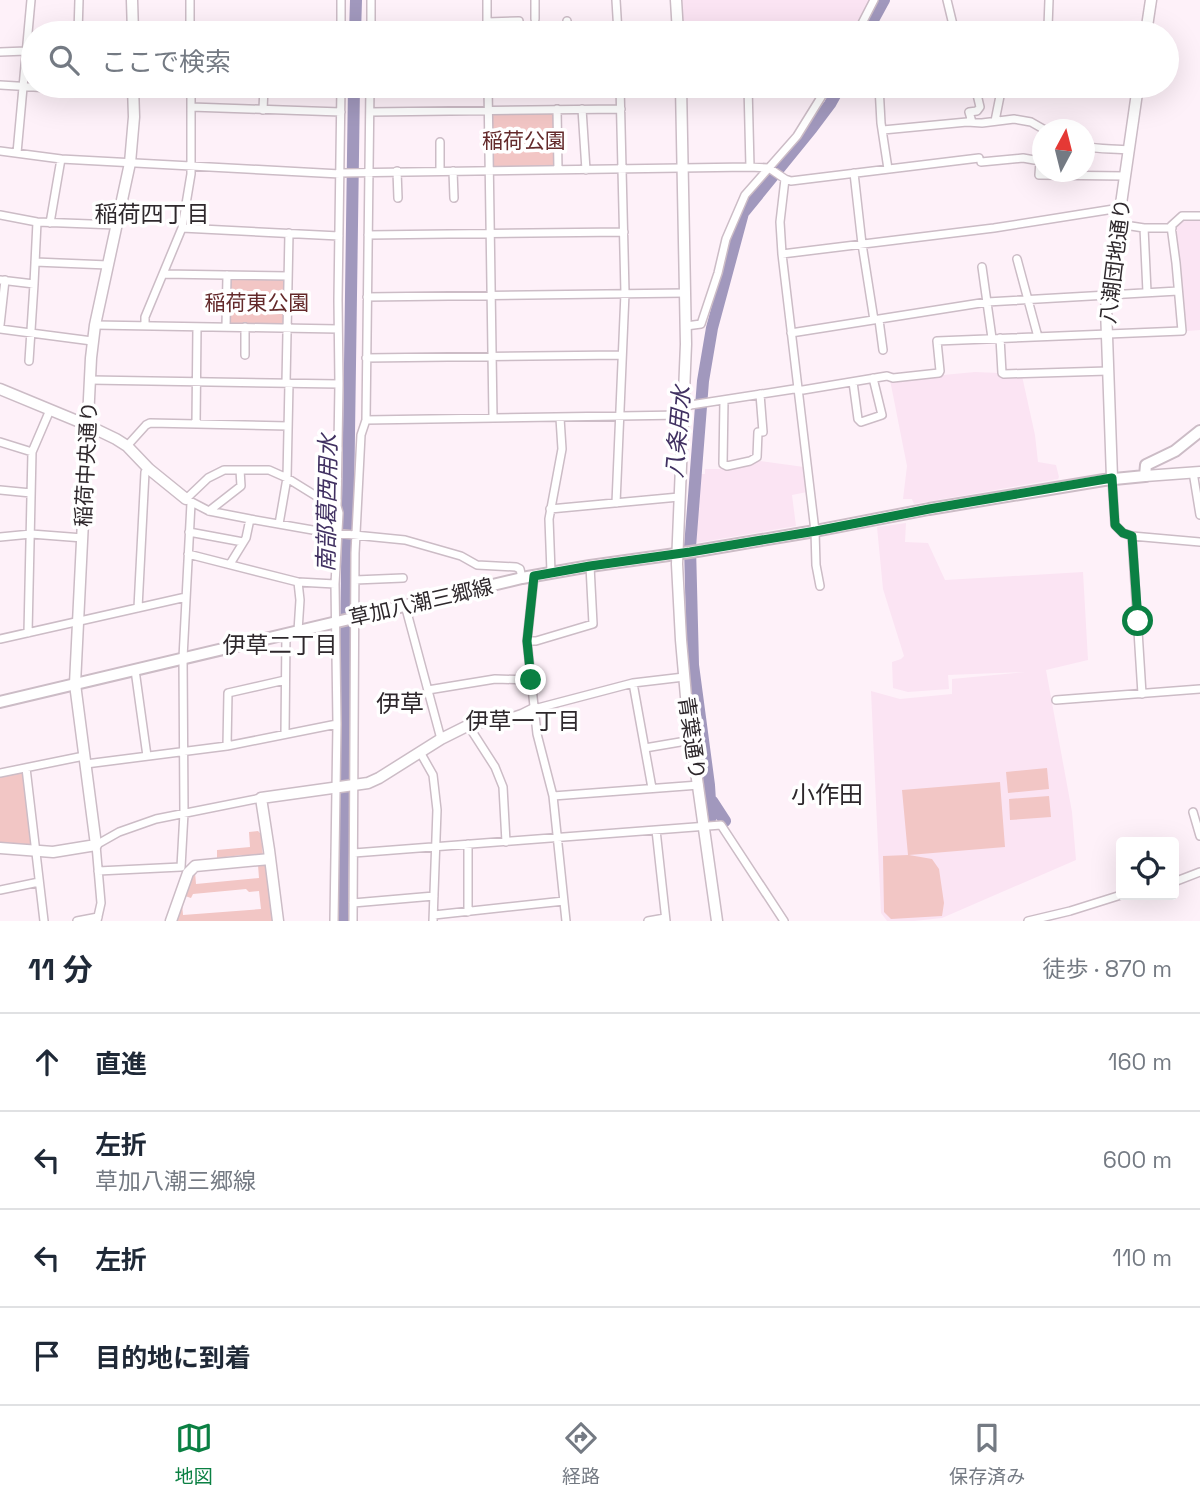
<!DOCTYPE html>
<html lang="ja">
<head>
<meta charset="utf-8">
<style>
  :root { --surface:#fff; --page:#f2f2f3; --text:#1f2937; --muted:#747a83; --line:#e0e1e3; --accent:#0b8043 }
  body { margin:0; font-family:"Space Grotesk","Noto Sans JP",sans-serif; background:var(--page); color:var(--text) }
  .controls { position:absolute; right:21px; bottom:21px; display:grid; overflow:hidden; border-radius:7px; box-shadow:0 7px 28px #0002 }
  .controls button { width:63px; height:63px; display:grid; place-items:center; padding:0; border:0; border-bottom:2px solid var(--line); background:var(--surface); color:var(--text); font:35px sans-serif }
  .compass { position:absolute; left:1032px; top:119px; width:63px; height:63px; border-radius:50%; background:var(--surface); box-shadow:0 7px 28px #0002; rotate:7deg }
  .stop { position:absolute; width:21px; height:21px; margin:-16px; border:5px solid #0b8043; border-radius:50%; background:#fff }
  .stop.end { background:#0b8043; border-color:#fff; box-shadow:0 2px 7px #0008 }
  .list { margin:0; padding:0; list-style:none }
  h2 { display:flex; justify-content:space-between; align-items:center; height:91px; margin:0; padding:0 28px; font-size:30px }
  h2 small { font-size:23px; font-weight:400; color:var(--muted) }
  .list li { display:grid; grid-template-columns:46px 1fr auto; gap:21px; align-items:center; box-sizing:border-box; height:98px; padding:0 28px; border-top:2px solid var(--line) }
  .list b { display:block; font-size:26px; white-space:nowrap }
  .list p { margin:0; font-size:23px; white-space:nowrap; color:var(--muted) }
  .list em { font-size:23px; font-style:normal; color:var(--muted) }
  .icon { flex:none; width:38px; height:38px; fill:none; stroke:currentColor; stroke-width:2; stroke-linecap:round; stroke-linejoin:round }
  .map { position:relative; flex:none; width:1200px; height:921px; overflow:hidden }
  .search { position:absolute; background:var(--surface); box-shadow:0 7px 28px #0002; left:21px; right:21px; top:21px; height:77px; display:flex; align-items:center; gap:18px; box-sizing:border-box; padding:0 24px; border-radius:38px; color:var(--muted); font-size:26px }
  .sheet { height:483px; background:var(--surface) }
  nav { display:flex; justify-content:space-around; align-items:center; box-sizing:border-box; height:98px; border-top:2px solid var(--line); background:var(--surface); font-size:19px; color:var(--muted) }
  nav a { display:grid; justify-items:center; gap:4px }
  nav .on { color:var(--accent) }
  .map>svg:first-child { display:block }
  .built { fill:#fbe4f3 }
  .green { fill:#f2c6c5 }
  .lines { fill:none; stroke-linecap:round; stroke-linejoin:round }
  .river { stroke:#a198bd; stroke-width:12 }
  .minor-casing { stroke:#ccbcc6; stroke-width:10 }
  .tertiary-casing { stroke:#ccbcc6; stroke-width:13 }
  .secondary-casing { stroke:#ccbcc6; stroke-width:14 }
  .minor { stroke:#fff; stroke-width:7 }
  .tertiary { stroke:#fff; stroke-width:10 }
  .secondary { stroke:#fff; stroke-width:10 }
  .route { stroke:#0b8043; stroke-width:9 }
  .labels { text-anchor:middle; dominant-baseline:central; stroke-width:7; stroke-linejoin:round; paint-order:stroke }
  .park-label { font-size:21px; fill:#642a2b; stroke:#fff }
  .street-label { font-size:21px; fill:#2e282c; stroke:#fff }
  .neighbourhood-label { font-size:23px; fill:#2e282c; stroke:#fff }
  .water-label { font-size:23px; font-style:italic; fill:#403061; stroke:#fff }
  .quarter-label { font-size:24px; fill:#2e282c; stroke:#fff }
</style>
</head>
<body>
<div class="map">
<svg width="1200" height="921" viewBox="0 0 1200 921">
  <rect width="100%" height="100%" fill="#fef1f9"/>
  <path class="built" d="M682,0H871L853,33H683Z
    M1200,218V330L1187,331L1175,228L1184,219Z
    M975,372L999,373L1000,377L1022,376L1035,435L1038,462L1056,465L1059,477L1058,479L914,504L912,499H903L907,466L890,380Z
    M760,461L804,467L807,492L792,495L796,526L696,543L701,474H705V469H719Z
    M906,523L905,542L928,543L945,580L1083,572L1088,660L1046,670L1072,812L1076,860L942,918L914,921H887L881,913L871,691L900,699L952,694V679L1026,672L948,675L949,689L908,692L893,688L892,662L901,659L904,656L883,589L877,527Z"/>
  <path class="green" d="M553,113L555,114V165L553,167L496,168L493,165L492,116L495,114Z
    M232,278L282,279L285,282L284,321L281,325L230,324L228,321L229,280Z
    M1047,768L1049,789L1008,793L1006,772Z
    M20,772L23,774L32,845L30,847L0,844V776Z
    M1000,782L1005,847L909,855L932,859L939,869L944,903L942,916L891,919L884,912L883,856L908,855L902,790Z
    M1049,796L1051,817L1010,820L1009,799Z
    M258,831L261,834L263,856L243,858L242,855L217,858V850L250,847L249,832Z
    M265,864L267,866L273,921H176L182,903L183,915L261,909L259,891L249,892L246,889L193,894L191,898L185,896L195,872L196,884L259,878L258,865Z"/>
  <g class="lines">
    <path class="river" d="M355,33L356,0
      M866,33L884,0
      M712,801L725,821
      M711,817L709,785L693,665L690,547L703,381L712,328L743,213L812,128L830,104L840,86
      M342,921L354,86"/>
    <g class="minor-casing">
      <path id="minor" d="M190,0V33
        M341,0V33
        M487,0V33
        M616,0L618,33
        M947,0L955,33
        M535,19V0
        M567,21L568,33
        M487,22L519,21
        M953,28L1048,27L1049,0
        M78,33L79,0
        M371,33V0
        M857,33L874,0
        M0,52L26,51
        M0,85L133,93
        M488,86L493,418
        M748,86L750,167
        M879,86L881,123L888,169
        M191,107L341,112
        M557,109L558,170
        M582,109L586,170
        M263,110L264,86
        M370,112L621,109
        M995,121L1002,86
        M972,122L969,112L977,111L980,107L975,86
        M883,130L967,122L982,123L1014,119L1031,122L1045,130
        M440,142V171
        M1084,146C1099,150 1114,148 1129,150
        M0,151L61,159L340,174
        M17,153L31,0
        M981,162L1023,158L1040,161L1039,175L1125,176
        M397,171L398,198
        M453,171L454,198
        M340,173L750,167L769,168L785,179L791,181L979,158
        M854,173L862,244L874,320
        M785,179L780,222L782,254L815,531L816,565L820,586
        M0,215L37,222L117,225
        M50,223L61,159
        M1118,224L1144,228H1172
        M182,228L339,236
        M1144,228L1147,292
        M368,235L624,232
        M782,254L994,228L1120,208
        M1017,259L1038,337
        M35,262L108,265
        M982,267L992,338
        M163,274L288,276
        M0,280L34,284L37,222
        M367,297L685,293
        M879,320L883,350
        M0,325L5,280
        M95,325L338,329
        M145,325V317L182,228L191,174V86
        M686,326L701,324L718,273L726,239L745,195L797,136L828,86
        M226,327L227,275
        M0,329L92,341
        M791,333L987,302L1178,291
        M1000,338L1002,373L1004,374L1108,371
        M245,355V327
        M366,358L622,355
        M29,361L34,284
        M90,380L339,384
        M853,382L858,419L861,422L882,415L873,378
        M286,383L289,233
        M724,400L723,464L727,466L750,461L757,457L758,432H763L760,394
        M684,406L794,389L803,390L887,376L893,378L939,373L940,371L937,341L1182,331L1176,263L1171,226L1182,216H1200
        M366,420L683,415
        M196,424L197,327
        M0,442L32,452
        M127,446L146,425L150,423L288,426
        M1193,472L1200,515
        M1112,478L1115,525L1123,533L1132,536L1200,542
        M0,490L31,493
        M616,503L625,293L620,86
        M337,506L329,504L287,478L269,470H224L208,478L186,499L209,511L250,519L324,532L405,540L461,556L477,565L516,567L520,569L522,578
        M550,509L679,497
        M209,511L241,486L240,470
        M279,524L287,478L289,383
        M189,532L243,542
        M1132,536L1142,694
        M0,537L31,534L83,538
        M188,554L298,582L335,584
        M230,564L246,538L250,519
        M551,572L549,519L562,449L560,418
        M534,576L527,641L537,734L553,796L566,921
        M355,580L403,578
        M405,605L441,739
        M138,608L145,472L149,469
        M298,631L300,600L298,582
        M28,633L32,452L50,410
        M0,639L186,597
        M527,641H536L593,624L590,566
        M135,670L147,756
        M633,683L652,788
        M428,690L495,679L531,680
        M1056,700L1200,689
        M534,709L633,683L684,677
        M468,725L495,767L503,787L506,842
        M285,734L286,634
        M227,746L228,693L285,680
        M645,748L692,740
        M420,752L433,775L437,810L433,921
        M86,764L227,746L337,724
        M26,768L44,921
        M0,773L84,756
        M553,796L699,785
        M1193,812L1200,836
        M656,830L666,921
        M468,844V912
        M354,853L721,825L784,921
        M98,871L181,867L184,813L183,658L191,503
        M1174,882L1200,872
        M0,890L39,882
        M353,903L434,896
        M434,915L564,901
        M77,921L98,917
        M97,921L101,903L96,845L119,832L156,819L261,798
        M334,921L337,724L335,584L339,513L337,506L339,384L338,300L341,86
        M353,921L355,553L361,435L366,420L370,86
        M648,921L665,918
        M1028,921L1070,911L1121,895"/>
    </g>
    <g class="tertiary-casing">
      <path id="tertiary" d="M132,0L133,33
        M676,0L678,33
        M1146,33L1151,0
        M681,86L686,344L677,564L681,640L687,708L717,921
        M0,389L87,425L116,439L127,446L149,469L186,499
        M1145,476L1200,472
        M1112,478L1106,308L1138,86
        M0,848L53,852L96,845L75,684L91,358L95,325L130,163L134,117L133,86
        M171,921L188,873L195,866L270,859
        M278,921L269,850L261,798L368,783L379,778L441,739L473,723L513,718L522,715L534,709"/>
    </g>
    <g class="secondary-casing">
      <path id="secondary" d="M0,702L522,578L590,566L697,551L815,531L929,509L1104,480L1145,476L1146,465L1175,451L1200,431"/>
    </g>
    <use href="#minor" class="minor"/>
    <use href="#tertiary" class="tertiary"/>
    <use href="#secondary" class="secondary"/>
  </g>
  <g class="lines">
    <path class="route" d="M531,680L527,641L534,576L590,566L690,552L816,531L929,509L1112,478L1115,525L1123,533L1132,536L1138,621"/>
  </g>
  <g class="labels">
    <g class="park-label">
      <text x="524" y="140">稲荷公園</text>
      <text x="257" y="302">稲荷東公園</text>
    </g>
    <g class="street-label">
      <text transform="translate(1115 261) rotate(-83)">八潮団地通り</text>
      <text transform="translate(86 464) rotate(-87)">稲荷中央通り</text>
      <text transform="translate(421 602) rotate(-13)">草加八潮三郷線</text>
      <text transform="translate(692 738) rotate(82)">青葉通り</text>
    </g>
    <g class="neighbourhood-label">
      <text x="152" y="214">稲荷四丁目</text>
      <text x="280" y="645">伊草二丁目</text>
      <text x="523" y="721">伊草一丁目</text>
    </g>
    <g class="water-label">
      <text transform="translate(678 432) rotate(-85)">八条用水</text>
      <text transform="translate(327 503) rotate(-89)">南部葛西用水</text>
    </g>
    <g class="quarter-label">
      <text x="400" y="703">伊草</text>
      <text x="827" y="794">小作田</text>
    </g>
  </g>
</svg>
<div class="controls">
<button><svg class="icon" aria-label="locate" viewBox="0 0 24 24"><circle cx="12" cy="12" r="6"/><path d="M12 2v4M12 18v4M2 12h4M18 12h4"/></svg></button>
</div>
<svg class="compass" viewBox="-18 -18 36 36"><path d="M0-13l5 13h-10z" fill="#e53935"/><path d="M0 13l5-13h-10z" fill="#747a83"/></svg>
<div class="stop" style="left:1138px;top:621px"></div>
<div class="stop end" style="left:531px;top:680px"></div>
<div class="search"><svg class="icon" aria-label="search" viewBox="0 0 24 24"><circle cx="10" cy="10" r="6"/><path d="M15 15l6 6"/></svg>ここで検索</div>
</div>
<section class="sheet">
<h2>11 分<small>徒歩 · 870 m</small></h2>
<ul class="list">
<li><svg class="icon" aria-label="ahead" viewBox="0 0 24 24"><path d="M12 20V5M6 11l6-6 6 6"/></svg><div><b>直進</b></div><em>160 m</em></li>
<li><svg class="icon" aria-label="left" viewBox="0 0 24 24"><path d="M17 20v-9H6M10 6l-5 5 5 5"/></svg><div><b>左折</b><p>草加八潮三郷線</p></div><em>600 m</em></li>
<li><svg class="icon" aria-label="left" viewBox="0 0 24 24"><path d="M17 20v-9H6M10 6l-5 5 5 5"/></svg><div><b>左折</b></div><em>110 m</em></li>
<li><svg class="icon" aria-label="arrive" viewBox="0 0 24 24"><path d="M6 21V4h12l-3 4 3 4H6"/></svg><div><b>目的地に到着</b></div></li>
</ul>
</section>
<nav>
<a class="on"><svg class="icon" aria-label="map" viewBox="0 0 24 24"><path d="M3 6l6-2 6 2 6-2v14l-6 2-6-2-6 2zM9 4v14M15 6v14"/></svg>地図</a>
<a><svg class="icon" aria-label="directions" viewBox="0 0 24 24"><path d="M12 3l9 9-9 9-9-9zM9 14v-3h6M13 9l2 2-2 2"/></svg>経路</a>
<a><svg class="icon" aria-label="saved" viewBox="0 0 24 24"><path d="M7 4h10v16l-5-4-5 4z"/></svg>保存済み</a>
</nav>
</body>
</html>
